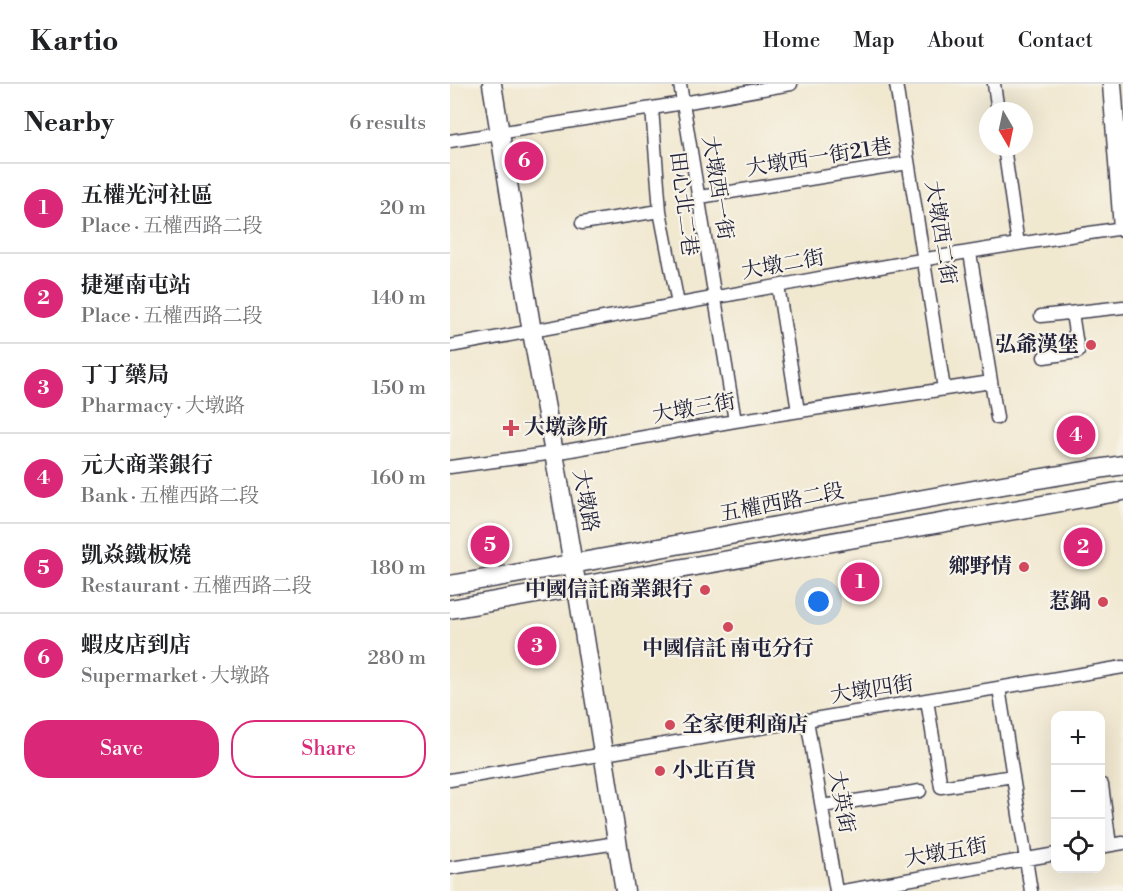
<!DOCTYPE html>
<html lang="en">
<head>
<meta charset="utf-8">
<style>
  :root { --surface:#fff; --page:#f2f2f2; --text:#202124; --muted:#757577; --line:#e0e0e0; --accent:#db2777 }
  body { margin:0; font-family:"Libre Bodoni","Noto Serif TC",serif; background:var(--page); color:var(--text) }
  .controls { position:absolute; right:18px; bottom:18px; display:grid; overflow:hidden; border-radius:12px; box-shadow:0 6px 24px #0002 }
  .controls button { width:54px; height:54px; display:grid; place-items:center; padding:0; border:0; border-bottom:2px solid var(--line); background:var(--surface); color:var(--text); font:30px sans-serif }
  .compass { position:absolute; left:529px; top:18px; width:54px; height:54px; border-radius:50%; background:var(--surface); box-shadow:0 6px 24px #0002; rotate:171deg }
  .you { position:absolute; left:369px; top:518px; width:21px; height:21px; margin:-15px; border:4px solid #fff; border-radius:50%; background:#1a73e8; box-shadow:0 0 0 9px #1a73e833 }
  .badge { display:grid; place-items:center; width:39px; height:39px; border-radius:50%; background:var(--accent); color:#fff; font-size:20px; font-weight:700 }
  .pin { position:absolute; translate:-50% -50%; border:3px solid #fff; box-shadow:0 2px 6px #0006 }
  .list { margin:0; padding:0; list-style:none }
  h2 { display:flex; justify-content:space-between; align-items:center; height:78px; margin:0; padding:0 24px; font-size:26px }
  h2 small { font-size:20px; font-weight:400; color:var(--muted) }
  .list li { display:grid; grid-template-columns:39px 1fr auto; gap:18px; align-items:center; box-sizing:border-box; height:90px; padding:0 24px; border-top:2px solid var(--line) }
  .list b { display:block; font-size:22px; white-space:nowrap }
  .list p { margin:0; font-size:20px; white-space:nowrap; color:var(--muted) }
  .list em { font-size:20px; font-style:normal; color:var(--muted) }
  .actions { display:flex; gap:12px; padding:18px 24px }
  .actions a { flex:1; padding:14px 0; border:2px solid var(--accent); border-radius:24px; text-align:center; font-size:21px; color:var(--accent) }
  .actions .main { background:var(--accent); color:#fff }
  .icon { flex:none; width:33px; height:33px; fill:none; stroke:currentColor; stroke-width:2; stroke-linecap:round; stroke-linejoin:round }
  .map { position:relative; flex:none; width:673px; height:807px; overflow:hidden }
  header { display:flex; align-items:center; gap:36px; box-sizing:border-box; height:84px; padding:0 30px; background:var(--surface); border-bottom:2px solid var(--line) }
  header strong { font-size:28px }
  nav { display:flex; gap:33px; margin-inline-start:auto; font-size:21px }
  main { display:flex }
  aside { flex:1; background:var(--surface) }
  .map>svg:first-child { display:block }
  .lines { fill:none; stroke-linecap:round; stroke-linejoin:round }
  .street-casing { stroke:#414051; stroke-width:15 }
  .secondary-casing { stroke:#414051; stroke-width:21 }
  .street { stroke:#fff; stroke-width:12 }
  .secondary { stroke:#fff; stroke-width:18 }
  .poi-dot { fill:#d1495b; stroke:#f7f3e8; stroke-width:2 }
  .labels { text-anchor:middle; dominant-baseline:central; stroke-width:4.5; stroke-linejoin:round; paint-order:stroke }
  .street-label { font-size:21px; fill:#22223b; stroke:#f7f3e8 }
  .poi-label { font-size:21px; font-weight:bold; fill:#22223b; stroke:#f7f3e8; text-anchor:end }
</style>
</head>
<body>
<header>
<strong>Kartio</strong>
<nav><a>Home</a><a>Map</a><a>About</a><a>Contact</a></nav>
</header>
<main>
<aside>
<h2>Nearby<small>6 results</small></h2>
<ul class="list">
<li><span class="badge">1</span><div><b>五權光河社區</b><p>Place · 五權西路二段</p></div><em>20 m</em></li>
<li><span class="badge">2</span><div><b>捷運南屯站</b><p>Place · 五權西路二段</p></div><em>140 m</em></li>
<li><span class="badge">3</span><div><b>丁丁藥局</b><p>Pharmacy · 大墩路</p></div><em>150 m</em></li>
<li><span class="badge">4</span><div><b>元大商業銀行</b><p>Bank · 五權西路二段</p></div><em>160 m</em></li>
<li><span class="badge">5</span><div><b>凱焱鐵板燒</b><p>Restaurant · 五權西路二段</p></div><em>180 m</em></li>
<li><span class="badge">6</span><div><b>蝦皮店到店</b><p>Supermarket · 大墩路</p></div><em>280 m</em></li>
</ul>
<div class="actions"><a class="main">Save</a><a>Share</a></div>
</aside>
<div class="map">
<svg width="673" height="807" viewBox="0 0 673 807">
  <rect width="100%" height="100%" fill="#f7f3e8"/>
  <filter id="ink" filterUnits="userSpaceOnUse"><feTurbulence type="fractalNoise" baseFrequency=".0167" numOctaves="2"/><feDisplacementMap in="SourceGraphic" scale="12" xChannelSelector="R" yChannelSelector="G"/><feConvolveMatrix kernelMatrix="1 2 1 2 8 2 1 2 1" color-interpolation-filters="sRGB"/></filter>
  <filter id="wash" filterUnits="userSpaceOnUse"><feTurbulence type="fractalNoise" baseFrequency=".008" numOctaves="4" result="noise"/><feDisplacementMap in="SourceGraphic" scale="24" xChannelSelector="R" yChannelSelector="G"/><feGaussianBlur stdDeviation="1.35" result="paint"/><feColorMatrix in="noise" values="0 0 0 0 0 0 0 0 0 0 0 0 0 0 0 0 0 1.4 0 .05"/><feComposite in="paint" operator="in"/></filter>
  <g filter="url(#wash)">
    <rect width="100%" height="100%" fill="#f1e8d0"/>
  </g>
  <g filter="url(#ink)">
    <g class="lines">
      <g class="street-casing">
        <path id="street" d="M230,0L285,337
          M446,0L494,305
          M544,0L548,27
          M202,24L210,127L228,220
          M0,57L233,19L341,0
          M554,63L568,160
          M250,113L458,79
          M132,139L210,127
          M520,169L547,334
          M328,202L348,327
          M591,232L673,223
          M0,262C109,243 218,222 327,202C442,180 557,161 673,144
          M594,273L628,268L622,229
          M0,383L104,369L285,337L541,298
          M549,604L581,807
          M477,616L491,703L563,692
          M357,636L386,807
          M0,696L673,583
          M652,701L660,761
          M372,722L470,707
          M650,763L673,759
          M0,784L167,759
          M393,807L606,770"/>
      </g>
      <g class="secondary-casing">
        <path id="secondary" d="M42,0L82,248L104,369L127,504L175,807
          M662,0L673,144
          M0,501C225,464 448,416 673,381
          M0,525L673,407"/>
      </g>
      <use href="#street" class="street"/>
      <use href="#secondary" class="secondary"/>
    </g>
  </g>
  <g class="poi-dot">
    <circle cx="641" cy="261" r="6"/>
    <path d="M58 335h6v6h6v6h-6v6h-6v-6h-6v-6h6z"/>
    <circle cx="574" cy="483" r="6"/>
    <circle cx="255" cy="506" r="6"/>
    <circle cx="653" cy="518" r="6"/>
    <circle cx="278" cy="543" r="6"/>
    <circle cx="220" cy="641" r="6"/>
    <circle cx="210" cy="687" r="6"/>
  </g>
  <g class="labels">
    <g class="street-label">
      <text transform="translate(369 74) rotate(-9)">大墩西一街21巷</text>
      <text transform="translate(267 104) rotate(81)">大墩西一街</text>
      <text transform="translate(233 120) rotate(83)">田心北二巷</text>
      <text transform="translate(490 149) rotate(81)">大墩西二街</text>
      <text transform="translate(333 181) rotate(-10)">大墩二街</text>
      <text transform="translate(244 325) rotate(-10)">大墩三街</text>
      <text transform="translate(135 417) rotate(80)">大墩路</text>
      <text transform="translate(332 419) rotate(-11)">五權西路二段</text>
      <text transform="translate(422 606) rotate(-9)">大墩四街</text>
      <text transform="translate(391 718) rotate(80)">大英街</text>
      <text transform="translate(496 769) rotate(-10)">大墩五街</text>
    </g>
    <g class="poi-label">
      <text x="629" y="261">弘爺漢堡</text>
      <text x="74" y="344" text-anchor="start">大墩診所</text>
      <text x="562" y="483">鄉野情</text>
      <text x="243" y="506">中國信託商業銀行</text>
      <text x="641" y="518">惹鍋</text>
      <text x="278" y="565" text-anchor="middle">中國信託 南屯分行</text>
      <text x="232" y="641" text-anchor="start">全家便利商店</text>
      <text x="222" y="687" text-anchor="start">小北百貨</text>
    </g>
  </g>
</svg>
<div class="controls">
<button>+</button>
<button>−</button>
<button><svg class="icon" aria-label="locate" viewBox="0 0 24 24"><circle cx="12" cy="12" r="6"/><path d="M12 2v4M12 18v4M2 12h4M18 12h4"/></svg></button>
</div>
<svg class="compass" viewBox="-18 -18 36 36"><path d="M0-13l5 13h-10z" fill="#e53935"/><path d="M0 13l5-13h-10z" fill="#757577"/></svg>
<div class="you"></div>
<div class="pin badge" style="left:410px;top:498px">1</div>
<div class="pin badge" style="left:633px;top:463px">2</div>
<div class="pin badge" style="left:87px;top:562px">3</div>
<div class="pin badge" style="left:626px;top:351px">4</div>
<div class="pin badge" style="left:40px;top:461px">5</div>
<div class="pin badge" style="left:74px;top:77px">6</div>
</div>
</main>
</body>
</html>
